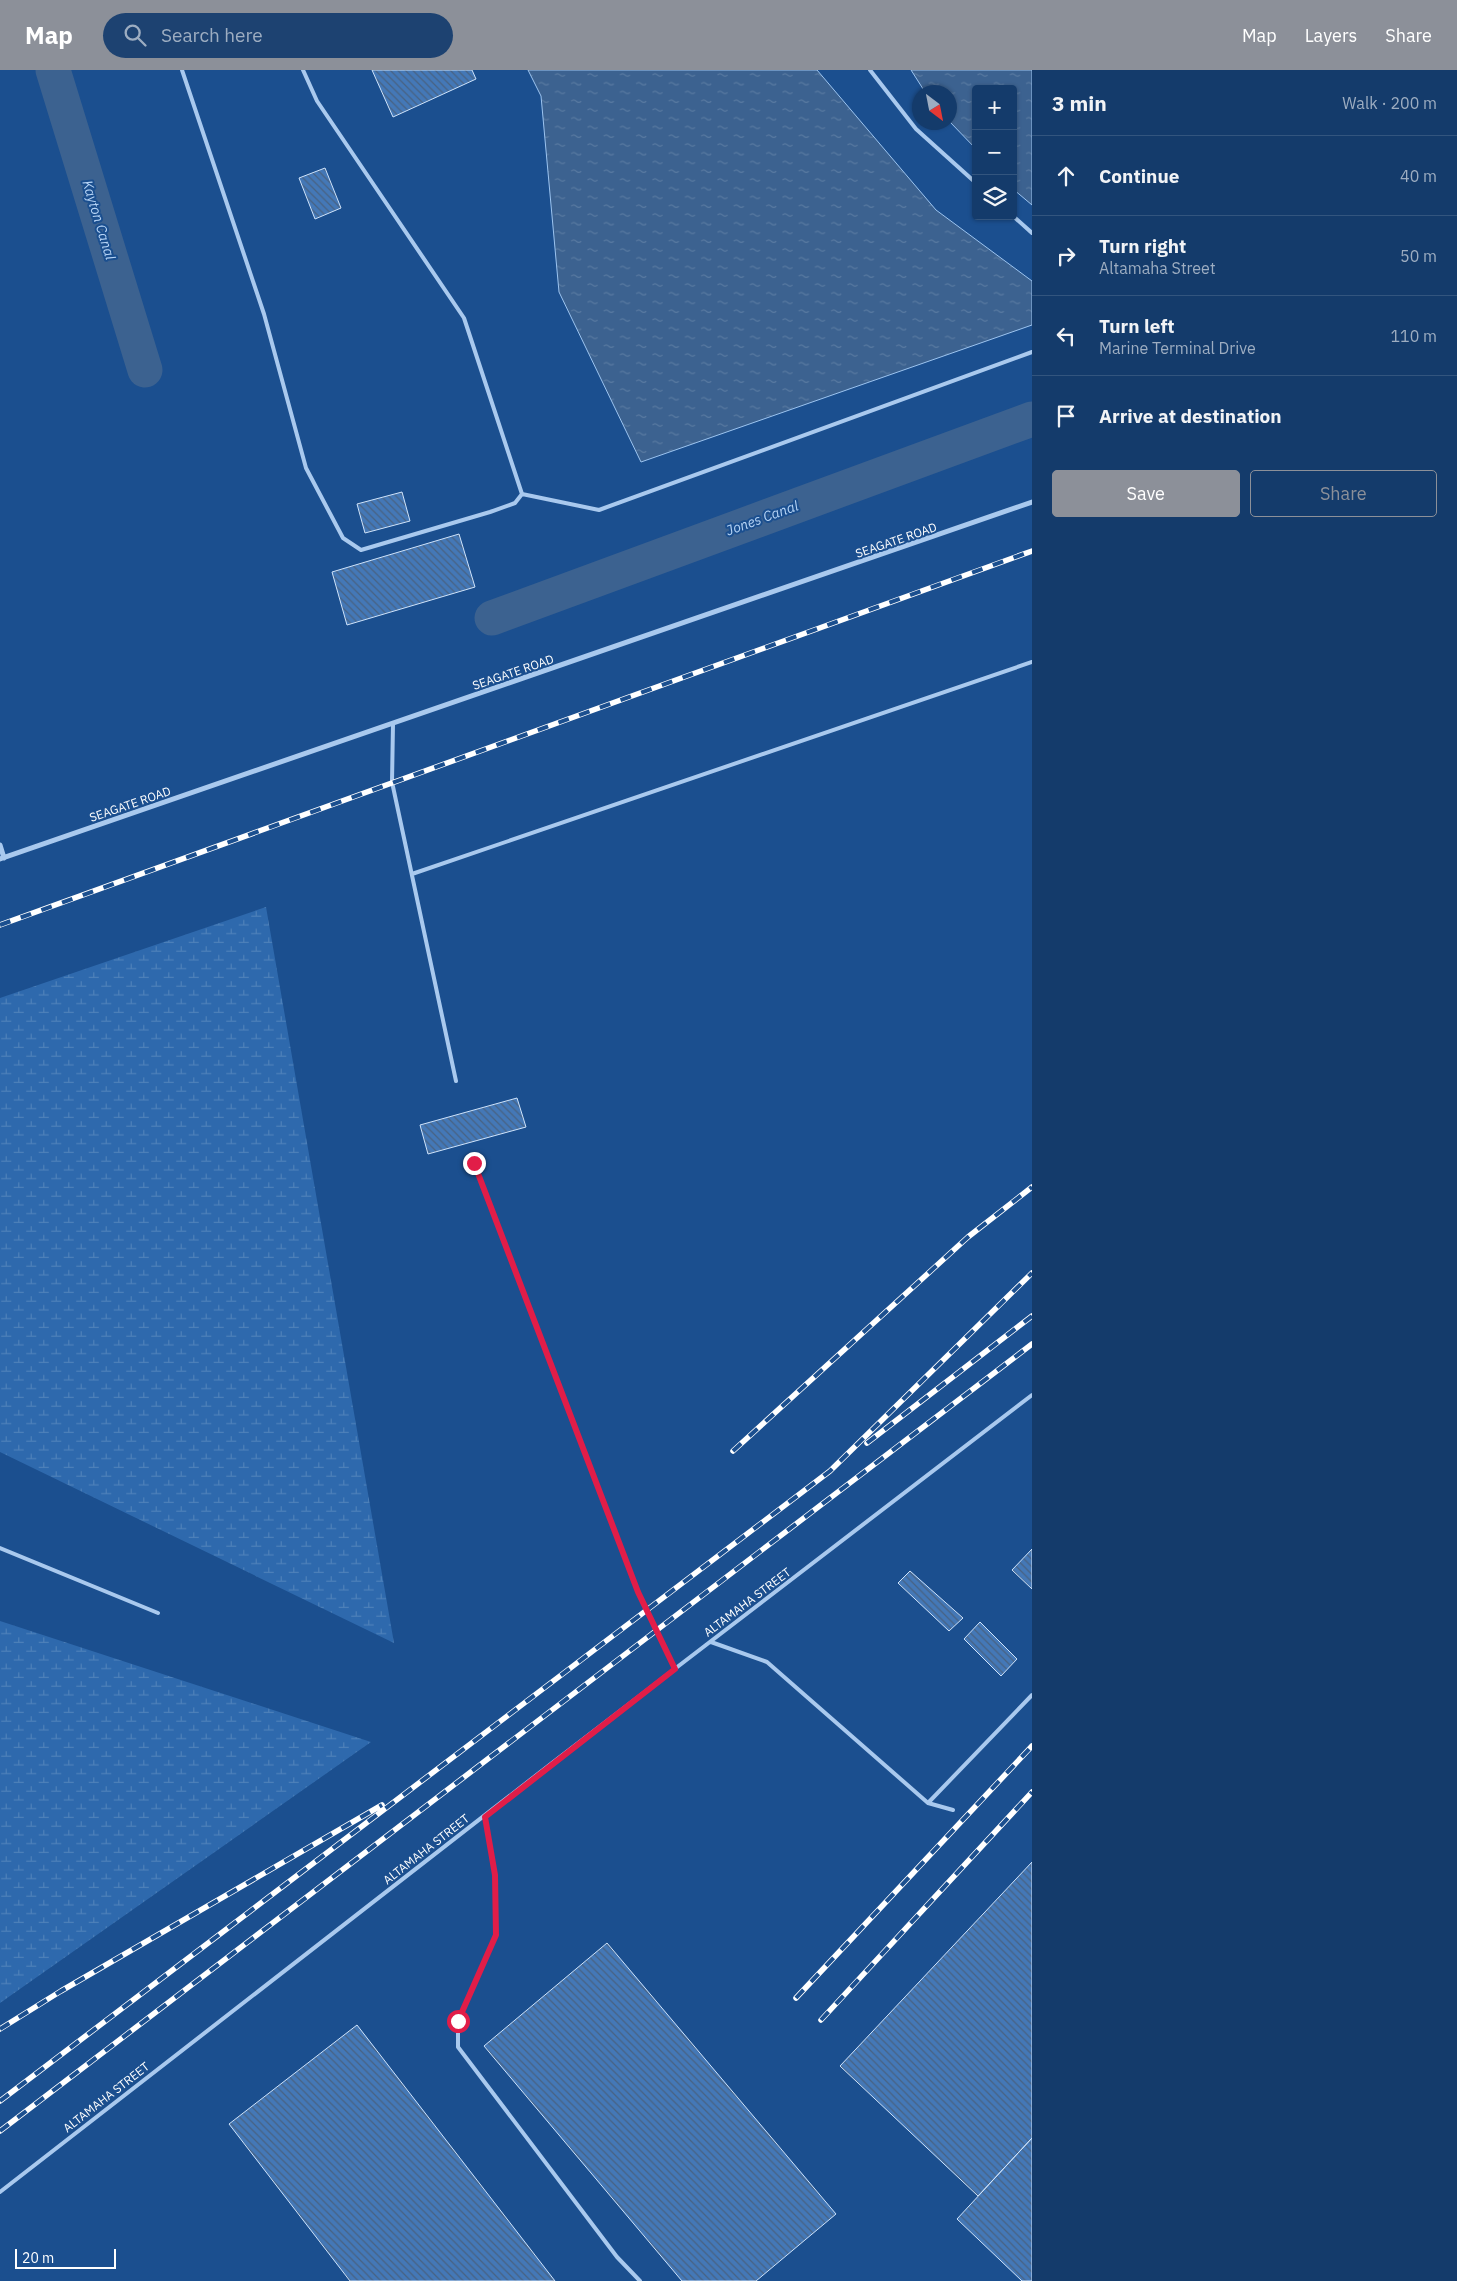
<!DOCTYPE html>
<html lang="en">
<head>
<meta charset="utf-8">
<style>
  :root { --surface:#143b6b; --page:#1d4271; --text:#f1f3f6; --muted:#9dadc1; --line:#33557e; --accent:#8c9099 }
  body { margin:0; font-family:"IBM Plex Sans",sans-serif; background:var(--page); color:var(--text) }
  .controls { position:absolute; right:15px; top:15px; display:grid; overflow:hidden; border-radius:5px; box-shadow:0 1px 4px #0004 }
  .controls button { width:45px; height:45px; display:grid; place-items:center; padding:0; border:0; border-bottom:1px solid var(--line); background:var(--surface); color:var(--text); font:25px sans-serif }
  .compass { position:absolute; left:912px; top:15px; width:45px; height:45px; border-radius:50%; background:var(--surface); box-shadow:0 1px 4px #0004; rotate:148deg }
  .scale { position:absolute; left:15px; bottom:12px; width:101px; box-sizing:border-box; padding-left:5px; border:2px solid #fff; border-top:0; font-size:14px; line-height:18px; white-space:nowrap; color:#fff; -webkit-text-stroke:4px #1b4f8f; paint-order:stroke }
  .stop { position:absolute; width:15px; height:15px; margin:-11px; border:4px solid #e11d48; border-radius:50%; background:#fff }
  .stop.end { background:#e11d48; border-color:#fff; box-shadow:0 1px 5px #0008 }
  .list { margin:0; padding:0; list-style:none }
  h2 { display:flex; justify-content:space-between; align-items:center; height:65px; margin:0; padding:0 20px; font-size:21px }
  h2 small { font-size:16px; font-weight:400; color:var(--muted) }
  .list li { display:grid; grid-template-columns:32px 1fr auto; gap:15px; align-items:center; box-sizing:border-box; height:80px; padding:0 20px; border-top:1px solid var(--line) }
  .list b { display:block; font-size:19px; white-space:nowrap }
  .list p { margin:0; font-size:16px; white-space:nowrap; color:var(--muted) }
  .list em { font-size:16px; font-style:normal; color:var(--muted) }
  .actions { display:flex; gap:10px; padding:15px 20px }
  .actions a { flex:1; padding:11px 0; border:1px solid var(--accent); border-radius:5px; text-align:center; font-size:18px; color:var(--accent) }
  .actions .main { background:var(--accent); color:#fff }
  .icon { flex:none; width:28px; height:28px; fill:none; stroke:currentColor; stroke-width:2; stroke-linecap:round; stroke-linejoin:round }
  .map { position:relative; flex:none; width:1032px; height:2211px; overflow:hidden }
  header { display:flex; align-items:center; gap:30px; box-sizing:border-box; height:70px; padding:0 25px; background:var(--accent); color:#fff }
  header strong { font-size:24px }
  nav { display:flex; gap:28px; margin-inline-start:auto; font-size:18px }
  .search { width:350px; height:45px; background:var(--page); display:flex; align-items:center; gap:12px; box-sizing:border-box; padding:0 18px; border-radius:28px; color:var(--muted); font-size:19px }
  main { display:flex }
  aside { flex:1; background:var(--surface) }
  .map>svg:first-child { display:block }
  .wetland { fill:url(#wetland-marsh) }
  .water { fill:url(#water-ripples); stroke:#9cc4f0 }
  .lines { fill:none; stroke-linecap:round; stroke-linejoin:round }
  .canal { stroke:#3c6290; stroke-width:35 }
  .building { fill:url(#building-back-hatch); stroke:#cfe3fa }
  .service { stroke:#a9c9ee; stroke-width:4 }
  .minor { stroke:#a9c9ee; stroke-width:5 }
  .rail-casing { stroke:#fff; stroke-width:5.5 }
  .rail { stroke:#1b4f8f; stroke-width:4; stroke-dasharray:11; stroke-linecap:butt }
  .route { stroke:#e11d48; stroke-width:6 }
  .labels { text-anchor:middle; dominant-baseline:central; stroke-width:4; stroke-linejoin:round; paint-order:stroke }
  .street-label { font-size:12px; fill:#fff; stroke:#1b4f8f }
  .water-label { font-size:14px; font-style:italic; fill:#b5d3f5; stroke:#1b4f8f }
</style>
</head>
<body>
<header>
<strong>Map</strong>
<div class="search"><svg class="icon" aria-label="search" viewBox="0 0 24 24"><circle cx="10" cy="10" r="6"/><path d="M15 15l6 6"/></svg>Search here</div>
<nav><a>Map</a><a>Layers</a><a>Share</a></nav>
</header>
<main>
<div class="map">
<svg width="1032" height="2211" viewBox="0 0 1032 2211">
  <defs>
    <pattern id="wetland-marsh" width="20" height="14" patternUnits="userSpaceOnUse" patternTransform="scale(1.25)"><rect width="20" height="14" fill="#2e69ad"/><path d="M1 5h8M5 5V1M11 12h8M15 12V8" fill="none" stroke="#4d80b9"/></pattern>
    <pattern id="water-ripples" width="26" height="14" patternUnits="userSpaceOnUse" patternTransform="scale(1.25)"><rect width="26" height="14" fill="#3c6290"/><path d="M2 4q2-2 4 0t4 0M15 11q2-2 4 0t4 0" fill="none" stroke="#597aa1"/></pattern>
    <pattern id="building-back-hatch" width="6" height="6" patternUnits="userSpaceOnUse" patternTransform="scale(1.25)"><rect width="6" height="6" fill="#4478b7"/><path d="M-1 5l2 2M0 0l6 6M5-1l2 2" fill="none" stroke="#486282"/></pattern>
  </defs>
  <rect width="100%" height="100%" fill="#1b4f8f"/>
  <path class="wetland" d="M266,837L394,1573L0,1382V928Z
    M0,1551L371,1672L0,1933Z"/>
  <path class="water" d="M528,0H817L936,140L1032,211V255L641,392L559,222L541,26Z
    M911,0H1032V135L1013,119V19H976V79L950,52L949,22H925Z"/>
  <g class="lines">
    <path class="canal" d="M53,0L145,300
      M492,548L1032,349"/>
  </g>
  <path class="building" d="M372,0H472L476,9L393,47Z
    M325,98L341,138L315,149L299,108Z
    M402,422L410,451L365,463L357,434Z
    M459,464L475,517L347,555L332,502Z
    M517,1028L526,1057L428,1084L420,1055Z
    M1032,1479V1519L1012,1500Z
    M910,1501L963,1548L949,1561L898,1513Z
    M980,1552L1017,1589L1001,1606L964,1569Z
    M1032,1792V2068L978,2126L840,1996Z
    M607,1873L836,2144L756,2211H682L484,1976Z
    M357,1955L555,2211H350L229,2054Z
    M1032,2068V2211H1022L957,2149Z"/>
  <g class="lines">
    <path class="service" d="M182,0L264,244L306,398L343,468L361,480L490,442L515,433L522,424L464,248L317,31L303,0
      M870,0L916,59L976,113
      M1013,146L1032,163
      M522,424L599,440L1032,282
      M393,654L392,712L456,1011
      M412,804L1032,592
      M474,1093L638,1522L675,1599
      M0,1478L158,1543
      M711,1572L767,1592L928,1733L953,1740
      M928,1733L1032,1625
      M485,1747L495,1805L496,1865L458,1951V1977L617,2187L640,2211
      M0,2122L552,1693L1032,1325"/>
    <path class="minor" d="M0,775L4,788
      M0,789L1032,432"/>
    <g class="rail-casing">
      <path id="rail" d="M0,855L1032,481
        M867,1373L1032,1246
        M733,1381L968,1167L1032,1117
        M796,1928L1032,1676
        M821,1950L1032,1722
        M0,1959L61,1921L382,1735
        M0,2031L830,1401L1032,1203
        M0,2061L1032,1274"/>
    </g>
    <use href="#rail" class="rail"/>
  </g>
  <g class="lines">
    <path class="route" d="M458,1951L496,1865L495,1805L485,1747L675,1599L638,1522L474,1093"/>
  </g>
  <g class="labels">
    <g class="street-label">
      <text transform="translate(896 470) rotate(-19)">SEAGATE ROAD</text>
      <text transform="translate(513 602) rotate(-19)">SEAGATE ROAD</text>
      <text transform="translate(130 734) rotate(-19)">SEAGATE ROAD</text>
      <text transform="translate(747 1532) rotate(-37)">ALTAMAHA STREET</text>
      <text transform="translate(426 1779) rotate(-38)">ALTAMAHA STREET</text>
      <text transform="translate(106 2027) rotate(-38)">ALTAMAHA STREET</text>
    </g>
    <g class="water-label">
      <text transform="translate(99 150) rotate(73)">Kayton Canal</text>
      <text transform="translate(762 448) rotate(-20)">Jones Canal</text>
    </g>
  </g>
</svg>
<div class="controls">
<button>+</button>
<button>−</button>
<button><svg class="icon" aria-label="layers" viewBox="0 0 24 24"><path d="M12 4l9 5-9 5-9-5zM3 14l9 5 9-5"/></svg></button>
</div>
<svg class="compass" viewBox="-18 -18 36 36"><path d="M0-13l5 13h-10z" fill="#e53935"/><path d="M0 13l5-13h-10z" fill="#9dadc1"/></svg>
<div class="scale">20 m</div>
<div class="stop" style="left:458px;top:1951px"></div>
<div class="stop end" style="left:474px;top:1093px"></div>
</div>
<aside>
<h2>3 min<small>Walk · 200 m</small></h2>
<ul class="list">
<li><svg class="icon" aria-label="ahead" viewBox="0 0 24 24"><path d="M12 20V5M6 11l6-6 6 6"/></svg><div><b>Continue</b></div><em>40 m</em></li>
<li><svg class="icon" aria-label="right" viewBox="0 0 24 24"><path d="M7 20v-9h11M14 6l5 5-5 5"/></svg><div><b>Turn right</b><p>Altamaha Street</p></div><em>50 m</em></li>
<li><svg class="icon" aria-label="left" viewBox="0 0 24 24"><path d="M17 20v-9H6M10 6l-5 5 5 5"/></svg><div><b>Turn left</b><p>Marine Terminal Drive</p></div><em>110 m</em></li>
<li><svg class="icon" aria-label="arrive" viewBox="0 0 24 24"><path d="M6 21V4h12l-3 4 3 4H6"/></svg><div><b>Arrive at destination</b></div></li>
</ul>
<div class="actions"><a class="main">Save</a><a>Share</a></div>
</aside>
</main>
</body>
</html>
